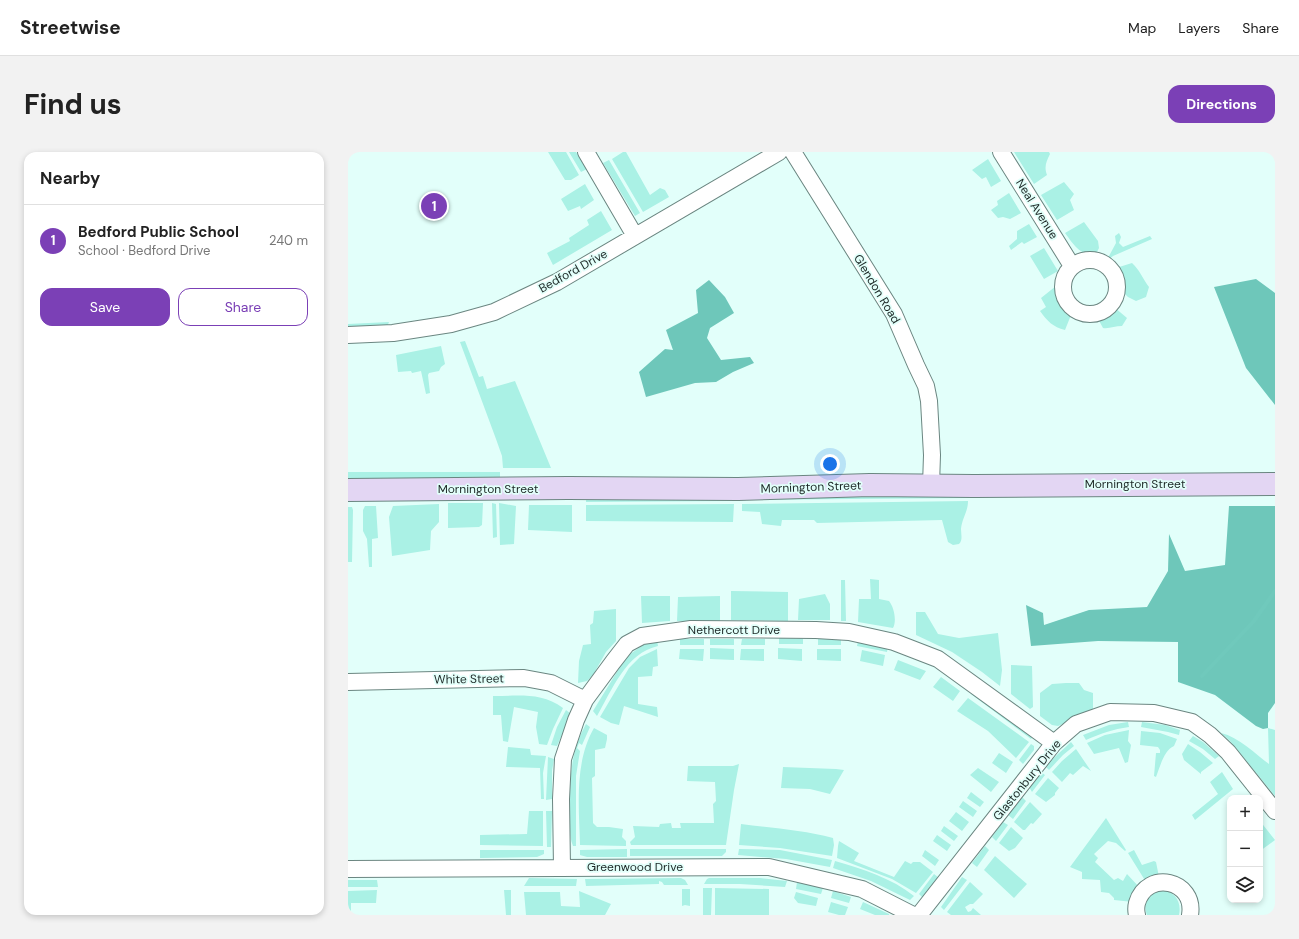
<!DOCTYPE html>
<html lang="en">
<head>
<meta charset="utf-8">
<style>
  :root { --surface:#fff; --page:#f2f2f2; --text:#222; --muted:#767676; --line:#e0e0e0; --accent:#7b40b6 }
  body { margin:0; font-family:"DM Sans",sans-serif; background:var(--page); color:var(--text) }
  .controls { position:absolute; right:12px; bottom:12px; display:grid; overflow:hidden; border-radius:8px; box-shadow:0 2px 6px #0003 }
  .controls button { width:36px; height:36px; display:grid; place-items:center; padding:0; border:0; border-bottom:1px solid var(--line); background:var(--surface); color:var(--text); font:20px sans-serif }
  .you { position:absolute; left:482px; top:312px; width:14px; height:14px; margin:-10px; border:3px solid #fff; border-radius:50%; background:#1a73e8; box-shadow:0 0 0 6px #1a73e833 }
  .badge { display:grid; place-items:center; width:26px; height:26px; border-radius:50%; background:var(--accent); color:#fff; font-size:13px; font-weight:700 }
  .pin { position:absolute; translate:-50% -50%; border:2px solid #fff; box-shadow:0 1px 4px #0006 }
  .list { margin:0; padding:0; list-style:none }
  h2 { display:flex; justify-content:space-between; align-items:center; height:52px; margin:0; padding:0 16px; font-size:17px }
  h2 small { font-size:13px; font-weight:400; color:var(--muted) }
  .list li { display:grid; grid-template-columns:26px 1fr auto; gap:12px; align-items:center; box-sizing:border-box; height:72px; padding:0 16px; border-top:1px solid var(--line) }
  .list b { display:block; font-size:15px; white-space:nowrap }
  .list p { margin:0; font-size:13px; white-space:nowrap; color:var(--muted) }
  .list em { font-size:13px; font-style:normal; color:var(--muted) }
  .actions { display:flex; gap:8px; padding:12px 16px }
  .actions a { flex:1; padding:9px 0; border:1px solid var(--accent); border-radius:12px; text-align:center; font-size:14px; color:var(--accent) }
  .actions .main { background:var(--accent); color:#fff }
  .icon { flex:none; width:22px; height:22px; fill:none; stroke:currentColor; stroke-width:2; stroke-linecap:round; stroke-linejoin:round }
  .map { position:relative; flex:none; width:927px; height:763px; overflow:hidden; border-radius:12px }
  header { display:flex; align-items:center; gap:24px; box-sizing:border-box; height:56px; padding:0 20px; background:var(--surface); border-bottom:1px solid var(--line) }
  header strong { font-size:19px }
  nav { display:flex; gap:22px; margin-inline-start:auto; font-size:14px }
  .intro { display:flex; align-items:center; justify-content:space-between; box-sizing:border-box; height:96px; padding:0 24px }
  h1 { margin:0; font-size:28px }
  .button { padding:10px 18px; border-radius:12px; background:var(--accent); color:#fff; font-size:14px; font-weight:700 }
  main { display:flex; gap:24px; padding:0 24px }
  aside { flex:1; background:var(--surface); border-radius:12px; box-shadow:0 2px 6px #0003 }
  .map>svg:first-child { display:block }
  .green { fill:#aaf1e5 }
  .forest { fill:#6ec7ba }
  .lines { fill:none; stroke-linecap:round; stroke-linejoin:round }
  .stream { stroke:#70c9bc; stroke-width:4 }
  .minor-casing { stroke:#6b8681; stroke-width:18 }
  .secondary-casing { stroke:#6b8681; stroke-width:24 }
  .minor { stroke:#fff; stroke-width:16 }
  .secondary { stroke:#e3d6f3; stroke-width:22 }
  .labels { text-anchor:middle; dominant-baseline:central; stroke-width:3.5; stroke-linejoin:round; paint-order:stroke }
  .street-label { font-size:12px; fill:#1c2725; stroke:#e2fffa }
</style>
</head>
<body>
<header>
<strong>Streetwise</strong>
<nav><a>Map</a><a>Layers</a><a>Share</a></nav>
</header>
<div class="intro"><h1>Find us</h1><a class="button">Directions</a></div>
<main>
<aside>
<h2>Nearby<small></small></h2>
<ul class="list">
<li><span class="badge">1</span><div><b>Bedford Public School</b><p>School · Bedford Drive</p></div><em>240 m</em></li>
</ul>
<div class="actions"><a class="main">Save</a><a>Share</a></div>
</aside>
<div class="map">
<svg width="927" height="763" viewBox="0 0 927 763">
  <rect width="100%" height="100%" fill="#e2fffa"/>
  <path class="green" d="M200,0H218L231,23L223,28H217Z
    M221,0H228L239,17L233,20Z
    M275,0H278L302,43L312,36L317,38L321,45L295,60L264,7Z
    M666,0H701L702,2C698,10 696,15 699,23L686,32Z
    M640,7L653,29L643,35L638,25L634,27L624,18Z
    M261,8L292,61L287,64L255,11Z
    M716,30L726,42L722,48L726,58L709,68L693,43Z
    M237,32L246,48L233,57L232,54L220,59L213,47Z
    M661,41L673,61L662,67L655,65L650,66L643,58L650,53L649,49Z
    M253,59L264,78L205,113L199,101L222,89L221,86L241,73L239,68Z
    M736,70L750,89L751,96L747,104C731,102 726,93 717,81Z
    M681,72L689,85L676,92L674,90L663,98L661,94L669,87V79Z
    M771,81L773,85L771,91L775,95L802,84L804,87L765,104L760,108L758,107L761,104L768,91L767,84Z
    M696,96L710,119L696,127L682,104Z
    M784,111C791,117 795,127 801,135L798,145L788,149L780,145L774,139L773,128L768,116Z
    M708,134L712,150L723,163L717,178C705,175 699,169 692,159L698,155L693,146Z
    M766,155L779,166L774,174C767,174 761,177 755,176L749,165L756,162Z
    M41,170L39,175L0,178V172Z
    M117,189L131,225L135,224L139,237L167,229L203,316H155L154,304L148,287L112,190Z
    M93,194L97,212L93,215L91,219L81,221L80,223L82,241L78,242L73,219L64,221L63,219L50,220L48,203Z
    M0,320H152V327L0,328Z
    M579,343H620L622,346L394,348L395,345Z
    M382,346L384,349L238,350V347Z
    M620,349C620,360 614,366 613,377C613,382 615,388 611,392L605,393L600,390L594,368L469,371L466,368H434L433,374L414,372L412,360L394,359V352Z
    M100,351H135L134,373L131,375L100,376Z
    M144,351L148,352L149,385L145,386Z
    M151,351L168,354L166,392L152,393Z
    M91,352V370L83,379L82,398L44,404L41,365L45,354Z
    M386,352L385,370L238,369V353Z
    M181,353H224V380L180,378Z
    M17,354H28L30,386L24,387V415H21L19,387L15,379V358Z
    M0,355H4L5,358L4,410H0Z
    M522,427L531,428V447L541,449C546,455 549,469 545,476L510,470L511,447H523Z
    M493,428H497L498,469H493Z
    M383,439L440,440V469L383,468Z
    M477,442L482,452V468H450L451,447Z
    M293,444H322V469L294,471Z
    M372,444V469H329L330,445Z
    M268,457V489L258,500L245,523L239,529L230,531L231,509L235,493L243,492L242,473L245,471L246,459Z
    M568,460H577L590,482L611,486L650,481L654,518L652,534L634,520L604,500L568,483Z
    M431,486L455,487V492H431Z
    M332,487H356V493H332Z
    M362,487H386V493H362Z
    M394,487H417V493H393Z
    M470,487H493V493H470Z
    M307,488H309L310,494C278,501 264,538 249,564L245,559L278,505L295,493Z
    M510,489L540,494L539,500L509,494Z
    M362,496L386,497V508L362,507Z
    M430,496L454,497V509L430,507Z
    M309,497L310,514L305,515L304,524L290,525V552L309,555L310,565L276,554L271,573L263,571L252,565L281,516L292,505Z
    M332,497H356L355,509L331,507Z
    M393,497H416V509L392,508Z
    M469,497H493V509L469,508Z
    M514,498L537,503L535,514L512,509Z
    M550,508L578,519L572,528L546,518Z
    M663,513L684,514L685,555L682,557L663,542Z
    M593,525L612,539L605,549L585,535Z
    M718,531H731L736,538L745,541V559L710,574L704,573L692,564V541L704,532Z
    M627,539L686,583L683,587L623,542Z
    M145,544C171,544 193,540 215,556L205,577L199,593L191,592L188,575L190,560L166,555L160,590L155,589L153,563H145Z
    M620,546L681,590L668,606L640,579L609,559Z
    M218,558L223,562L209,594L203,593L209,575Z
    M780,570L781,575C765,577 752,582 738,588L735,583L761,573Z
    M794,570L817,573L832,578L831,583L820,580L793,575Z
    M238,572L242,575L234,593L231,591L229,596L232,599L228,624V694H225C221,685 222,673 222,663C222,629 221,603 238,572Z
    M246,576L259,583V587L257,596L247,598V624L244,626L245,671L249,675H261L275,677L274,685L278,689V694L232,693C231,654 226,611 246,576Z
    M920,576L927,578V644L882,589L873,581C891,585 907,602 921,612Z
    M781,578L780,589L783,593L780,610L777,611L771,596L746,602L739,591L757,583Z
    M793,579L812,581L829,587L826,594C816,598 812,615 808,625L806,624L808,601H812V598L810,595L792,593Z
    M845,584L855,590L871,604L867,607L855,597L841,589Z
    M723,590L726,594L715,603L701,618L697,614Z
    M683,592L686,594V598L675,612L671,608Z
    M840,592L852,600L865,611L853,620V622L836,608L834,602Z
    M160,595L182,597L183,603L198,604L195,621L196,647H193L192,616L158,615Z
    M728,597L743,619L735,614L725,623L722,621L714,630L704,620L714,609Z
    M651,601L665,610L658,621L644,611Z
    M200,605L206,607L204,619V647L198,648Z
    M391,612L386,638L378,693H283L282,690L287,685L285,674L311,675L312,672L323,671L324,676H333L332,671H366L365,652L368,649L367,630L339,629L340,614H385Z
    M435,615L488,617L496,618L482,642L462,637L433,636Z
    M630,616L651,630L643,640L622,623Z
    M693,620L697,623L684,640L681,635Z
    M874,620L885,637L847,668L844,663L870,642L862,630Z
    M700,626L711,636L707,641V643L698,650L687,642Z
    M623,640L636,650L632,655L619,646Z
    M674,645L678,649L665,667L660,663Z
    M615,649L629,659L625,665L611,655Z
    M682,650L694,662L685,672L683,671L677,678H675L666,670Z
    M181,659H195V694L132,693V683L179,682Z
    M198,659H204L203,695H199Z
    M608,660L621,670L614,679L601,669Z
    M758,666L778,698L777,699L768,691L760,689L746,702L750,706L747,710L766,728L770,726L775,729L779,722L792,736L785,750L766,748V746L761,741L753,740L752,728L734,727V720L722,715Z
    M912,669L927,688L912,699V692L913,691L912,689Z
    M655,670L660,673L648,689L644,685Z
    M393,672C424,676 455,678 485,686L486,693L484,704L432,696L391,693Z
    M596,674L610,684L606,689L593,679Z
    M663,675L675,686L667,696L661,699L651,691Z
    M589,683L603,693L599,699L585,689Z
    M491,689L511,701L506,709L546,725L557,709L563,712L565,710H572L585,720L568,741L544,727L489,706L490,694Z
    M637,694L641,698L629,715L624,711Z
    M279,697V705H239L232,703V698Z
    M282,697H378V700L374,704H282Z
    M391,697L432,698L484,708L482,715L438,707L390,703Z
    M132,698H196V702L189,705L132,706Z
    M577,698L591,708L587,714L574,704Z
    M786,698L794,713L806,709L808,710L811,725L798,730L780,701Z
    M647,704L679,732L666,746L636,718Z
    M487,709C514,717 544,726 566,744L562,748L523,729L485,716Z
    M586,722L591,726L575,746L571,742Z
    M614,725L619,728L596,758L593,755Z
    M181,726L229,727L228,734H176Z
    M333,726L337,728L340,733H316L314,730L311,729V732L238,734L237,727Z
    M361,726H412L439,729L437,735L392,732H356L359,727Z
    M0,728H29L30,735H0Z
    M449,730L475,736L473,742L448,737Z
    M622,730L635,742L625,752H622L617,755L620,760L623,759L625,756L633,763H603L599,760Z
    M355,736H364L363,763H355Z
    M367,736L421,737V763H367Z
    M334,737H342V754L337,753L334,754Z
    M29,738L28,751H3V763H0V739Z
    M156,738H163V763H158Z
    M813,738C827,739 834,750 831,763H799C794,750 801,742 813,738Z
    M231,739L263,752L257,763H178L176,740H212L213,754L232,755Z
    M485,739L503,745L501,751L483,746Z
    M448,740L470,746L468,754L450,751L446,746Z
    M483,750L500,755L497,763H491L480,760Z
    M515,750L541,762V763H527L512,757Z"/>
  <path class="forest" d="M908,127L927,141V253L898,216L866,135Z
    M361,128L377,145L386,161L362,176L359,186L373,208L402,205L406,211L385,220L368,230L347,231L298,245L291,220L317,197L325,198L318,178L350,161L348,138Z
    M881,354H927V551L920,561V576L915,577L908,574L867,543L830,530V490L750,489L683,494L678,453L695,461L696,473L741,458L799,455L820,419L821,382L837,419L877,413Z"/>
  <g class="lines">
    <path class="stream" d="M854,524L906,469L927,439"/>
    <g class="minor-casing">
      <path id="minor" d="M238,0L287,84
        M445,0L546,162L568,213L578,234L581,249L584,303L583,333
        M653,0L724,114
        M715 135a27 27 0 1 1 54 0a27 27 0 1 1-54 0Z
        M0,183L45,181L103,172L146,160L209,130L431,0
        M0,530L176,526L203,531L237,548
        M214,716L213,647L215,607L228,568L237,548L265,510L279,492L294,484L343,477L468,478L501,480L546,490L590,507L706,591
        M0,717L421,715L514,737L565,763
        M571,763L706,591L728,572L762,560L806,561L844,570L862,583L880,600L927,659
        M789,763C788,759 788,755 789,751C799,717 848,728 842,763"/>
    </g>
    <g class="secondary-casing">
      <path id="secondary" d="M0,338L220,336L390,337L522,333L626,334L927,332"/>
    </g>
    <use href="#minor" class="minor"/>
    <use href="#secondary" class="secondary"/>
  </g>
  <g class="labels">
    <g class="street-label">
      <text transform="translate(689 57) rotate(58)">Neal Avenue</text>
      <text transform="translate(225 119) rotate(-29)">Bedford Drive</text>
      <text transform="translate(529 137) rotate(59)">Glendon Road</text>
      <text x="787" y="332">Mornington Street</text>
      <text transform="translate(463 335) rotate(-2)">Mornington Street</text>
      <text x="140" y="337">Mornington Street</text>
      <text x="386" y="478">Nethercott Drive</text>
      <text transform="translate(121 527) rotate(-1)">White Street</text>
      <text transform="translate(679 628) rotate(-51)">Glastonbury Drive</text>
      <text x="287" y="715">Greenwood Drive</text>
    </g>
  </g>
</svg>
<div class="controls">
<button>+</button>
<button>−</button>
<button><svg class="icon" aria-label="layers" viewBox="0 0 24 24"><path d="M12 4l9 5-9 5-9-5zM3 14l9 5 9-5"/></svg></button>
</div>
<div class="you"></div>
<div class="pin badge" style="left:86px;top:54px">1</div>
</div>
</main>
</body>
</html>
